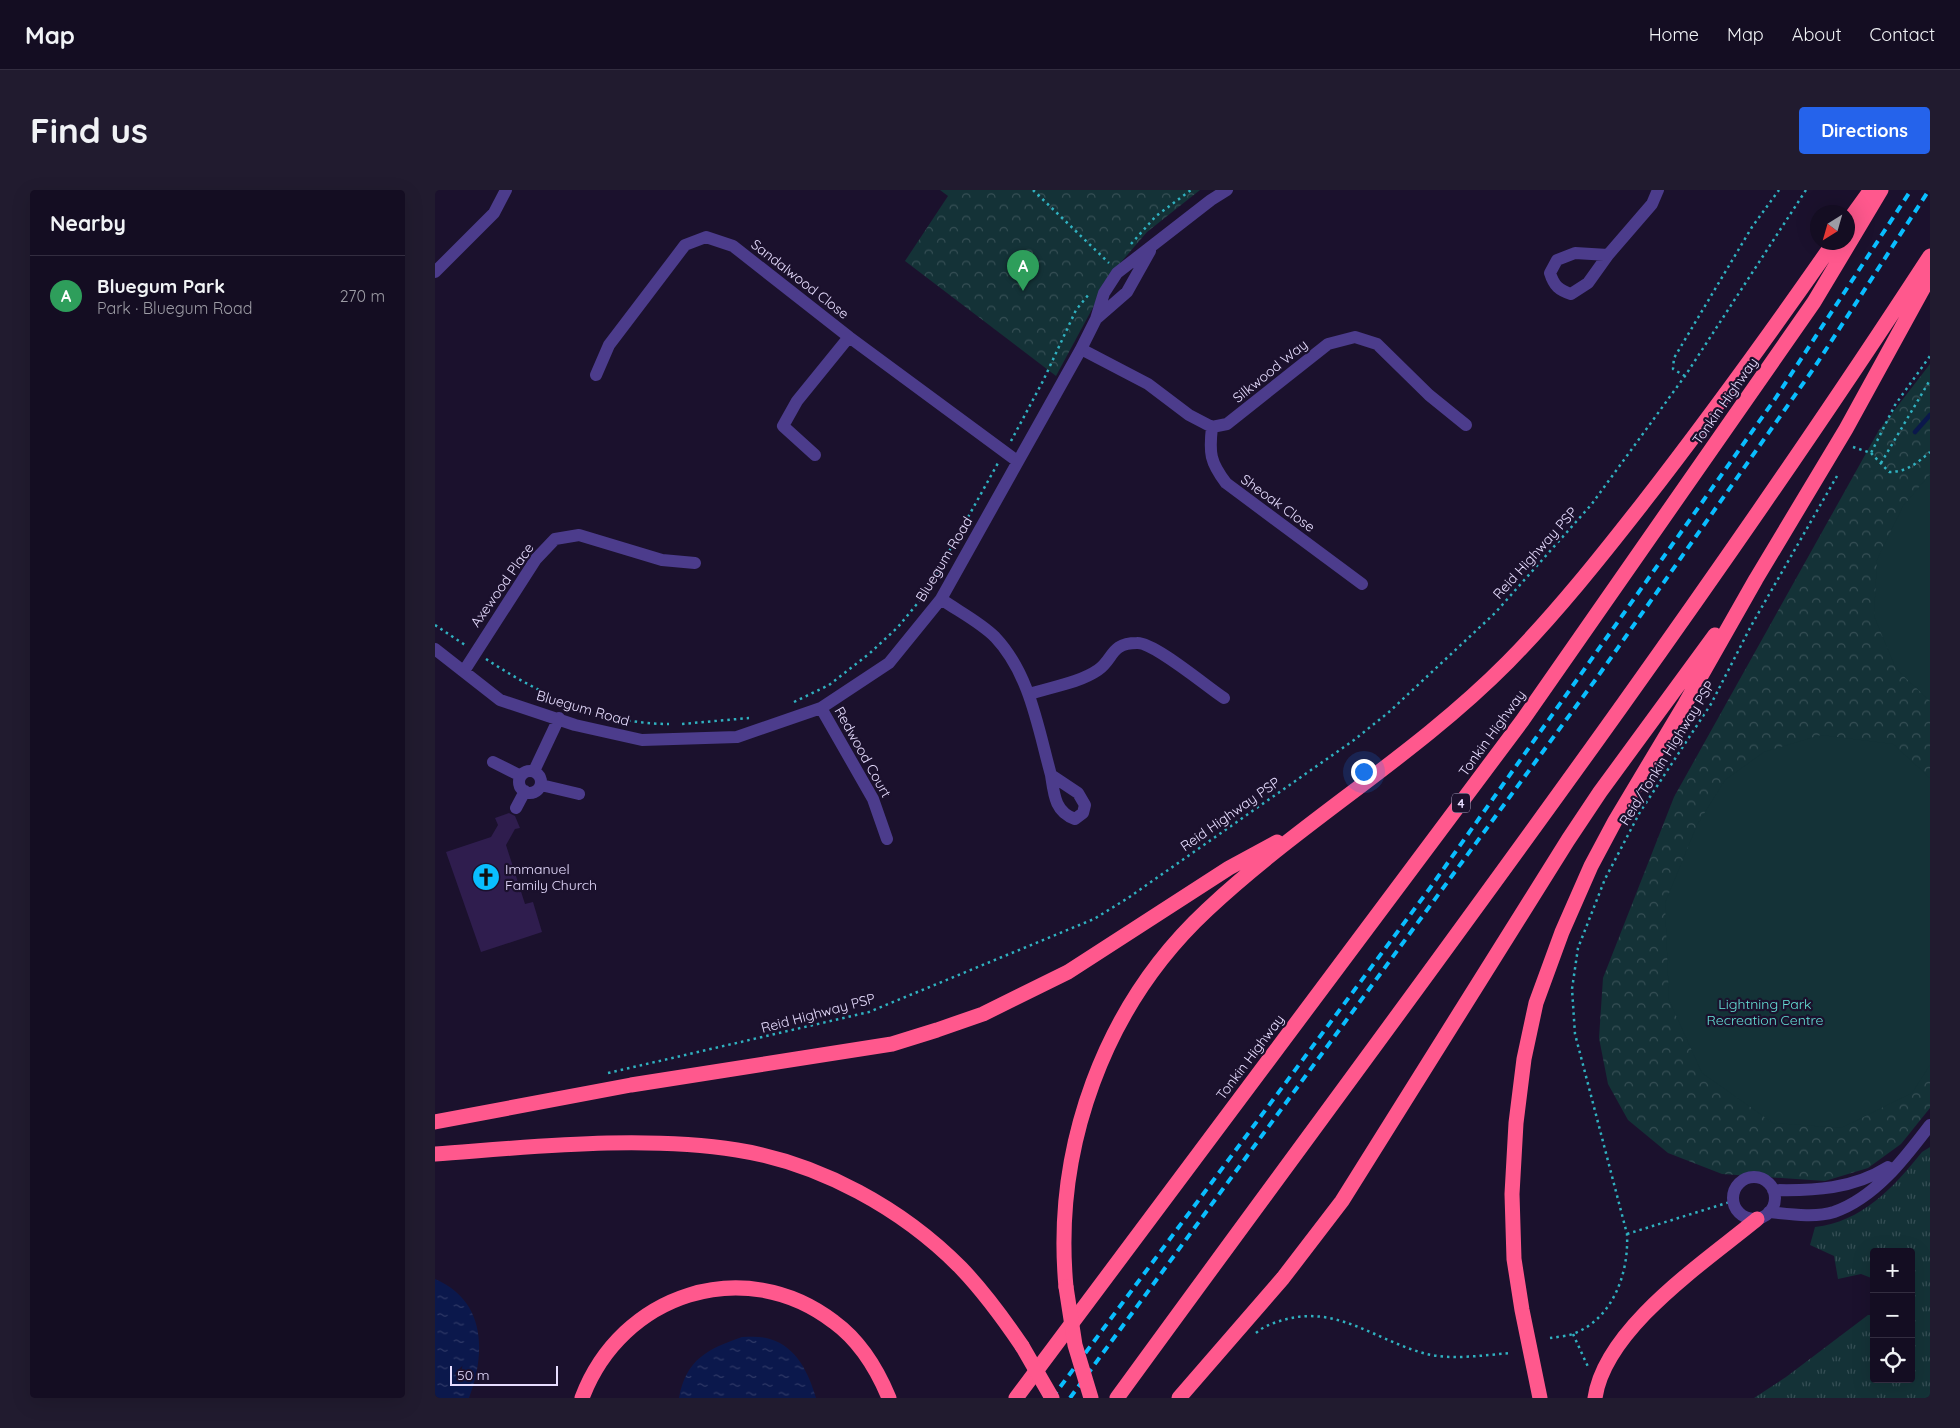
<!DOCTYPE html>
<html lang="en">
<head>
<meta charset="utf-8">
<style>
  :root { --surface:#140d22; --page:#211b2f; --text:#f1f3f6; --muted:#9d9ca5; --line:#332d40; --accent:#2563eb }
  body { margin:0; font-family:Quicksand,sans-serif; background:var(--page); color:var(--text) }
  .controls { position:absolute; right:15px; bottom:15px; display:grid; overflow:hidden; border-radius:5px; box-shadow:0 5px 20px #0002 }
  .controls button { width:45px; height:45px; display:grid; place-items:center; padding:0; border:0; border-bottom:1px solid var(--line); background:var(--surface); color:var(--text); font:25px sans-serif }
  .compass { position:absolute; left:1375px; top:15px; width:45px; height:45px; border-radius:50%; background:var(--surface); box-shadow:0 5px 20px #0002; rotate:217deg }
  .scale { position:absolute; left:15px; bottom:12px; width:108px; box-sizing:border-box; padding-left:5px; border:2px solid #e7ddff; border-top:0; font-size:14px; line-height:18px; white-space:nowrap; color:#e7ddff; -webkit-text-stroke:4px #1b112d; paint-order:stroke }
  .you { position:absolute; left:928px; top:581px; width:18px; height:18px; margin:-12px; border:4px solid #fff; border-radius:50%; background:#1a73e8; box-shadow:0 0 0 8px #1a73e833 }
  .badge { display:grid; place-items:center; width:32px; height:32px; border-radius:50%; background:var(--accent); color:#fff; font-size:16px; font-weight:700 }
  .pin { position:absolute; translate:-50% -41px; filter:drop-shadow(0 1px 2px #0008) }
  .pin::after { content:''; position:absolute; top:26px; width:18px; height:15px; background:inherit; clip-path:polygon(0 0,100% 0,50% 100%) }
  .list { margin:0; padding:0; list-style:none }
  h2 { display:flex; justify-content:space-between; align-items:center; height:65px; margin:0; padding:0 20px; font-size:21px }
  h2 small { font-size:16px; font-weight:400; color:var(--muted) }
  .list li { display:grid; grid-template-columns:32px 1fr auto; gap:15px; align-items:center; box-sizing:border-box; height:80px; padding:0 20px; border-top:1px solid var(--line) }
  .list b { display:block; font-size:19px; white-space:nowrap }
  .list p { margin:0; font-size:16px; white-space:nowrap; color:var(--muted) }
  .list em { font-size:16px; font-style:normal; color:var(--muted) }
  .icon { flex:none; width:28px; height:28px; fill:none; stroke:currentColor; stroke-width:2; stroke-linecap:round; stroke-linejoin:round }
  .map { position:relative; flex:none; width:1495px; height:1208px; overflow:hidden; border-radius:5px }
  header { display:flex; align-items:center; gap:30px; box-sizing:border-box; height:70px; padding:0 25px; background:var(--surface); border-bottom:1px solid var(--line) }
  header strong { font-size:24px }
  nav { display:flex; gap:28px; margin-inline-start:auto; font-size:18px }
  .intro { display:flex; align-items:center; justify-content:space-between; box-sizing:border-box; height:120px; padding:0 30px }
  h1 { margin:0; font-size:35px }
  .button { padding:12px 22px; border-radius:5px; background:var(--accent); color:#fff; font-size:18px; font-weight:700 }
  main { display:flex; gap:30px; padding:0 30px }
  aside { flex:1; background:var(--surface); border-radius:5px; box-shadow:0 5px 20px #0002 }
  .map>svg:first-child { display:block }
  .grass { fill:url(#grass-tufts) }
  .park { fill:url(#park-crowns) }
  .pitch { fill:#143237 }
  .water { fill:url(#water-ripples) }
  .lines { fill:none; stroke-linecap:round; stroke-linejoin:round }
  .stream { stroke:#0b184c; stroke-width:4.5 }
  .building { fill:#2f1d4e }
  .path { stroke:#30b1c0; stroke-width:2.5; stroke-dasharray:2.5 4; stroke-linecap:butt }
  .minor { stroke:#4c3c8c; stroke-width:12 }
  .highway { stroke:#ff588d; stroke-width:15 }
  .rail { stroke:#09beff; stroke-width:4; stroke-dasharray:8 6; stroke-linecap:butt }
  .highway-bridge { stroke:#ff588d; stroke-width:15 }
  .labels { text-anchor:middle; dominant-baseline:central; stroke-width:4.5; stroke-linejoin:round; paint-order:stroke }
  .shield { fill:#1b112d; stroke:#aaa0c0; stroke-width:1 }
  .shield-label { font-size:12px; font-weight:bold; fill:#e7ddff }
  .street-label { font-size:14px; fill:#e7ddff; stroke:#1b112d }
  .poi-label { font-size:14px; fill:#e7ddff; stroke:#1b112d; text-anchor:start }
  .park-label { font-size:14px; fill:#66e2d7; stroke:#1b112d }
</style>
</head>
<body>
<header>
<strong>Map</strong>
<nav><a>Home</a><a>Map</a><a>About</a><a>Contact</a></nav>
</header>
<div class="intro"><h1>Find us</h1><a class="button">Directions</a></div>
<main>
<aside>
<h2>Nearby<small></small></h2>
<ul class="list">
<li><span class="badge" style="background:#2e9e5b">A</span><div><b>Bluegum Park</b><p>Park · Bluegum Road</p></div><em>270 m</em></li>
</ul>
</aside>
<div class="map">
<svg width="1495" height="1208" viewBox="0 0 1495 1208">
  <defs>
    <pattern id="grass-tufts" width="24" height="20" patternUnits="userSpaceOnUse" patternTransform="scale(1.25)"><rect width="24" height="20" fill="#143237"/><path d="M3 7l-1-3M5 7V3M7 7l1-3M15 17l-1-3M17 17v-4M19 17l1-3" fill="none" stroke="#364f55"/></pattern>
    <pattern id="park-crowns" width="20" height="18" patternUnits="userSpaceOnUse" patternTransform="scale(1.25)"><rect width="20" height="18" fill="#143237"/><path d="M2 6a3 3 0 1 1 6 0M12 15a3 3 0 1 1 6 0" fill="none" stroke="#364f55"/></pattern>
    <pattern id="water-ripples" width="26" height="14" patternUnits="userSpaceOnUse" patternTransform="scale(1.25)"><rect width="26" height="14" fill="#0b184c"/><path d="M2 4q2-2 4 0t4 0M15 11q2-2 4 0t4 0" fill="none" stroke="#2f3967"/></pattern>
  </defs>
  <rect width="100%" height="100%" fill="#1b112d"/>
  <path class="grass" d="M1495,957V1208H1319L1351,1187L1433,1125H1439V1189H1476V1062H1439V1089L1426,1084L1403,1089L1399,1066L1375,1055L1380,1037C1427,1032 1459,997 1487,962Z"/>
  <path class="park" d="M505,0H765L712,42L669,92L662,110L621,186L470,71L513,6Z
    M1495,174V918L1466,954L1433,978L1390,991L1287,984L1233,963L1193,930L1173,894L1164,848L1168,788L1239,607L1444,240Z"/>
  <path class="pitch" d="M1495,284V511L1461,479L1439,426L1442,370L1468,316Z
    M1386,545L1458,554L1495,588V875L1477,903L1406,938L1338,933L1267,883L1234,810L1230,713L1262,635L1290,590L1329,562Z"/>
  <path class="water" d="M0,1089C51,1111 51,1162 34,1208H0Z
    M307,1147C316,1147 327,1146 335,1149C362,1157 374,1184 381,1208H244C251,1169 273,1159 307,1147Z"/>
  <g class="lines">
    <path class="stream" d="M1480,242L1495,225"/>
  </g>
  <path class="building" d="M74,623L80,626L85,638L80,639L71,655L90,714L98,712L107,742L46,762L11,662L56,647L63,635L60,628Z"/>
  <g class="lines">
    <path class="path" d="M598,0L674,73
      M696,54L721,26L756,0
      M1250,186L1238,179L1239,168L1317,37L1344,0
      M576,251L608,191L641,120L654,104
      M1418,257L1436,263L1460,215L1495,166
      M1436,263L1454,282C1472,282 1482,273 1495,262
      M1446,273L1495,190
      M0,435L30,455
      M51,469C106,505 167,534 234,534
      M359,512L394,495L435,463L463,437L491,403L563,273
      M247,534L314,528
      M173,883L434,822L659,729L693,708L919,550L954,522L1060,423L1156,315L1250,186L1371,0
      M1192,1044L1298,1011
      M821,1143C830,1135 841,1132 852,1129C903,1116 941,1150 988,1163C1015,1171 1048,1165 1076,1163
      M1138,1144L1154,1179
      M1115,1148C1122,1147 1131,1146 1138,1144C1178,1129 1194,1083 1192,1044L1140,844L1137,799L1143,758L1170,689L1205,622L1276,514L1316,436L1402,286"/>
    <path class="minor" d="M1173,65L1140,63L1122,70L1115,83C1119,96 1124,100 1136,104L1153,93L1173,65L1217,14L1223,0
      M0,82L59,23L71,0
      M661,129L692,102L715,61
      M646,159L713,194L754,225L777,237L792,234L893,154L920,147L942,154L994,205L1031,235
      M161,185L174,155L250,55L271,47L298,56L414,147L582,271
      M777,237C774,263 775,272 791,293L927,394
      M380,265L348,236L362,211L414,147
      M506,409C523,421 545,432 560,447C595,484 603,538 616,585L643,603L650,615L648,623L640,629C620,622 619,605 616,585
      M0,459L65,510L140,535L207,550L302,547L386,518L454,473L506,409L646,159L661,129L669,103L682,83L776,10L792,0
      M29,481L101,369L120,349L144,345L227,370L260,373
      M594,504C616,497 644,493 663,480C679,469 675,453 702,453C719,452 772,497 789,508
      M386,518L438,609L452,649
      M58,572L86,586
      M99,581L124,528
      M84 592a11 11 0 1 1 22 0a11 11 0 1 1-22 0Z
      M106,595L144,604
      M81,618L90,601
      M1298 1008a21 21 0 1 1 42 0a21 21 0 1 1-42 0Z
      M1338,1000C1379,1001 1418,999 1453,977
      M1334,1022C1354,1024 1380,1028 1399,1022C1440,1008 1470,968 1495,935"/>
    <path class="highway" d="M1412,33L1435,1
      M0,932L196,895L457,854L502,840L548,824L633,782L794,678L842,652
      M0,964C97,957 206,945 302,960C385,973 468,1019 526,1078C549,1102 568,1128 587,1156
      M631,1097C618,958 669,816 772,720C867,631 981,565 1073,472C1122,422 1165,368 1208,313C1274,228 1337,141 1399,52
      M147,1208C186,1104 309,1063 399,1132C425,1151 442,1179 454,1208
      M581,1208L1087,531L1379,112L1446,0
      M682,1208C957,830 1240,458 1495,66
      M744,1208L848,1088L907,1011L1133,650L1165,602L1280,445
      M1105,1208L1087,1120L1079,1069L1077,1004L1081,933L1089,869L1101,813L1127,742L1156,676L1180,631L1250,514L1321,389L1411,239L1495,86
      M1160,1208C1170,1138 1270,1072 1322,1029"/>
    <path class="rail" d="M617,1208L995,698L1340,209L1476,0
      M635,1208L1161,489L1379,178L1494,0"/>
    <path class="highway-bridge" d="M631,1097L640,1155L656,1208
      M587,1156L617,1208"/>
  </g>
  <defs>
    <g id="church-disc" transform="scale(1.4375)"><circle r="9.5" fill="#09beff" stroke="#1b112d"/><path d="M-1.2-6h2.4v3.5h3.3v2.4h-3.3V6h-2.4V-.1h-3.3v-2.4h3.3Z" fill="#111"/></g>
  </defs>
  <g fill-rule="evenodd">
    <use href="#church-disc" x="51" y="687"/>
  </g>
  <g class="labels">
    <rect class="shield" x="1017" y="603.5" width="18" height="19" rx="4"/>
    <g class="shield-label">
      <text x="1026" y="613">4</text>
    </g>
    <g class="street-label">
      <text transform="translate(365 89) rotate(38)">Sandalwood Close</text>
      <text transform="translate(835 181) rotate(-39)">Silkwood Way</text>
      <text transform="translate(1290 211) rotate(-55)">Tonkin Highway</text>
      <text transform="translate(843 313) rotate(36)">Sheoak Close</text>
      <text transform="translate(1100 363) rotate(-48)">Reid Highway PSP</text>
      <text transform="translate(509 369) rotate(-59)">Bluegum Road</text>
      <text transform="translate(67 395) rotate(-55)">Axewood Place</text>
      <text transform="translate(148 518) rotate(16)">Bluegum Road</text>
      <text transform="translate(1057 543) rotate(-54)">Tonkin Highway</text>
      <text transform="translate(428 562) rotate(61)">Redwood Court</text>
      <text transform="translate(1232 563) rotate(-58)">Reid/Tonkin Highway PSP</text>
      <text transform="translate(795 624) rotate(-35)">Reid Highway PSP</text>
      <text transform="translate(383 823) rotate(-15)">Reid Highway PSP</text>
      <text transform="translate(815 867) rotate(-53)">Tonkin Highway</text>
    </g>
    <g class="poi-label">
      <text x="70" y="679">Immanuel<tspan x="70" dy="16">Family Church</tspan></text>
    </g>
    <g class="park-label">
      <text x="1330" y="814">Lightning Park<tspan x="1330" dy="16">Recreation Centre</tspan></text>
    </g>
  </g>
</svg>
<div class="controls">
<button>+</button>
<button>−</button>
<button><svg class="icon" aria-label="locate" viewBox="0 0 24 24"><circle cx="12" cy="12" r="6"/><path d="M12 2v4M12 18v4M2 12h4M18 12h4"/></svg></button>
</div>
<svg class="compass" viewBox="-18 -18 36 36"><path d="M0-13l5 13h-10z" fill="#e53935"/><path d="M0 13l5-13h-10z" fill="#9d9ca5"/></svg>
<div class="scale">50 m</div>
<div class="you"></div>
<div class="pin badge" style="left:588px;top:101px;background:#2e9e5b">A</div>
</div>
</main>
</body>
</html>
